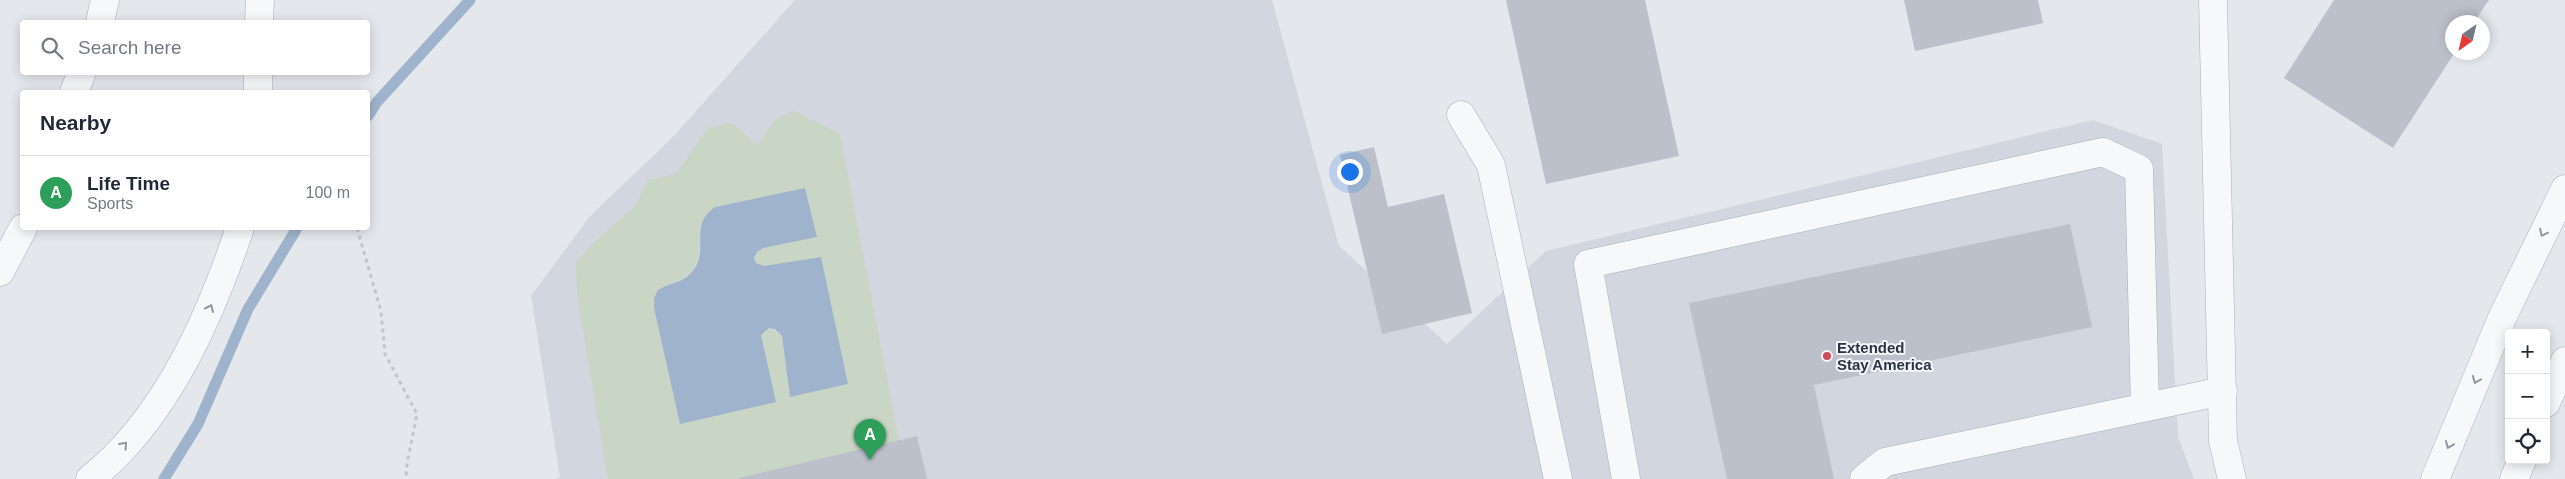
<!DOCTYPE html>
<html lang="en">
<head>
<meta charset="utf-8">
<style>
  :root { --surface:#fff; --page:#f2f2f3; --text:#1f2937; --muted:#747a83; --line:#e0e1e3; --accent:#d1495b }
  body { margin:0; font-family:Arial,sans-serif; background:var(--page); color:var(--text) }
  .controls { position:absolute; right:15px; bottom:15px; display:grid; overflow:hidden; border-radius:5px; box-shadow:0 2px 12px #0003 }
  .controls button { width:45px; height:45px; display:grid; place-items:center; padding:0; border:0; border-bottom:1px solid var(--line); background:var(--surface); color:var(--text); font:25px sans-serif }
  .compass { position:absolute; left:2445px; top:15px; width:45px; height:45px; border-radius:50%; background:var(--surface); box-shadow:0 2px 12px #0003; rotate:214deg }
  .you { position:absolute; left:1349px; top:171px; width:18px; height:18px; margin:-12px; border:4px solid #fff; border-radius:50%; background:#1a73e8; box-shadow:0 0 0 8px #1a73e833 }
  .badge { display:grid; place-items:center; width:32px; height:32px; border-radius:50%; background:var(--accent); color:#fff; font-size:16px; font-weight:700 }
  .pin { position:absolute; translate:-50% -41px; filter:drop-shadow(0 1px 2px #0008) }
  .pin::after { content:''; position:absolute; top:26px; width:18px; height:15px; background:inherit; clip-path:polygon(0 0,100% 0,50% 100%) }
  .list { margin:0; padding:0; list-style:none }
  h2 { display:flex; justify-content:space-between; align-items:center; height:65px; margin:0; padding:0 20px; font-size:21px }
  h2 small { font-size:16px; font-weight:400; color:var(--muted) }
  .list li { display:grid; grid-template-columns:32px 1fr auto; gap:15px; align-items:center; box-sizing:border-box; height:75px; padding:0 20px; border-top:1px solid var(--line) }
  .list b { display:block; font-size:19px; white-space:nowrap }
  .list p { margin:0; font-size:16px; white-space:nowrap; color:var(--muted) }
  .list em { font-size:16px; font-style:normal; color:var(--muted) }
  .icon { flex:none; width:28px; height:28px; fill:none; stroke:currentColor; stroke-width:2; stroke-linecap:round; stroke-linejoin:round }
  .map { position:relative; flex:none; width:2565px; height:479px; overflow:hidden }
  .search { position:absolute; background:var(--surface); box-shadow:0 2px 12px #0003; left:20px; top:20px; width:350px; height:55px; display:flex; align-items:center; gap:12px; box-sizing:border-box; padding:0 18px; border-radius:5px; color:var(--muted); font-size:19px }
  .panel { position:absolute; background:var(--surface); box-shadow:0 2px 12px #0003; left:20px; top:90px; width:350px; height:140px; border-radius:5px }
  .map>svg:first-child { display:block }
  .built { fill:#d2d6de }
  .green { fill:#c9d6c5; fill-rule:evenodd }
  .water { fill:#9fb4cc }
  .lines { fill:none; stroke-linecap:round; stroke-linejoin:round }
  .stream { stroke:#9fb4cc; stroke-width:11 }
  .building { fill:#bbc0ca }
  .minor-casing { stroke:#a9aeb7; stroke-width:29 }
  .path { stroke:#c2c5cb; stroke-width:3; stroke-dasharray:4 4; stroke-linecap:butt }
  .minor { stroke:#f7f8fa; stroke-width:28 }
  .oneway { stroke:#9196a0 }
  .poi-dot { fill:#d1495b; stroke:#f4f6f9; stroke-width:2 }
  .labels { text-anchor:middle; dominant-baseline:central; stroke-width:4; stroke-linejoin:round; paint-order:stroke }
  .poi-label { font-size:15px; font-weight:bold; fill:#2b3445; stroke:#f4f6f9; text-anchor:start }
</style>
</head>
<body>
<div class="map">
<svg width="2565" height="479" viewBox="0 0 2565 479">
  <rect width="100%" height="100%" fill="#e4e7ec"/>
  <path class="built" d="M795,0H1272L1339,246L1447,344L1546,251L2093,120L2162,144L2178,437L2194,479H556L560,477L531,296L590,216L672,138Z"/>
  <path class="green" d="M793,111L840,134L899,441L736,479H608L577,294L576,262L593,243L637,204L647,180L676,174L707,128L732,123L757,145L775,120ZM805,188L817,237L763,248L757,252L754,258L756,263L764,266L848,384L790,397L782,336L769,328L761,335L776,402L666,285C721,271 683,228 715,207Z"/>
  <path class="water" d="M805,188L817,237L763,248L757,252L754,258L756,263L764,266L821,257L848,384L790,397L782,336L775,329L769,328L761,335L776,402L680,424L654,308V298L658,290C669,283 681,283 690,274C712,252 687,226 715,207Z"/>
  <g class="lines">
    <path class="stream" d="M368,116L377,102L470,0
      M164,479L198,424L248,309L297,228"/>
  </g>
  <path class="building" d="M1506,0H1645L1679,156L1546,184Z
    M1904,0H2038L2043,23L1915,51Z
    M2334,0H2489L2474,22H2452V52H2455L2393,148L2284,78Z
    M1374,147L1388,207L1444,194L1472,313L1382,334L1340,155Z
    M2070,224L2092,327L1814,385L1834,479H1727L1689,303Z
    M917,436L927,479H739V478Z"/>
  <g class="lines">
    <g class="minor-casing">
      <path id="minor" d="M2213,0L2223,441L2232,479
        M100,22L105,0
        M259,22L260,0
        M74,92L82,72
        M258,92V72
        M1461,115L1491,165L1558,479
        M0,272L23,228
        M2546,403L2565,361
        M90,479C166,419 210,317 240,228
        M1626,479L1588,264L2103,152L2139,169L2145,407
        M1864,479L1885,462L2223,391
        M2435,479L2502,318L2565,189
        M2514,479L2522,460"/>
    </g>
    <path class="path" d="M357,228L381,311L385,354L417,414L407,464L406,479"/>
    <use href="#minor" class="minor"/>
  </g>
  <defs><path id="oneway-chevron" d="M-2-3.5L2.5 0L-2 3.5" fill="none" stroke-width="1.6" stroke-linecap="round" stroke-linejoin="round" transform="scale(1.25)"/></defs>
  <g class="oneway">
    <use href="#oneway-chevron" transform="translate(2543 233) rotate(116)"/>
    <use href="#oneway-chevron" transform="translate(210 308) rotate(-66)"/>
    <use href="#oneway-chevron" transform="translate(2476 380) rotate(113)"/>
    <use href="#oneway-chevron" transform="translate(124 445) rotate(-48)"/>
    <use href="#oneway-chevron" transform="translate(2449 445) rotate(112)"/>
  </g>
  <circle class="poi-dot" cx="1827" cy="356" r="5"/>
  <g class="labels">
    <g class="poi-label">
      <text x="1837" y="347">Extended<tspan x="1837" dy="17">Stay America</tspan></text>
    </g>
  </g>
</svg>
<div class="controls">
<button>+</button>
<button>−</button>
<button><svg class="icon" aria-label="locate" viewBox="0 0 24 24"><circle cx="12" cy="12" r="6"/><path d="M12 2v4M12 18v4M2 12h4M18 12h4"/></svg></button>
</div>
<svg class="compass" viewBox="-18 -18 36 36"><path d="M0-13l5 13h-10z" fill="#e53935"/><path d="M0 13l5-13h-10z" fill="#747a83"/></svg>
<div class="you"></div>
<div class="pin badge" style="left:870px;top:460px;background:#2e9e5b">A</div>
<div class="search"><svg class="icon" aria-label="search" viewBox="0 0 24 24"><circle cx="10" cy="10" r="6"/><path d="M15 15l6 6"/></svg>Search here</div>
<section class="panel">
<h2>Nearby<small></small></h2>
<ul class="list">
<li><span class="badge" style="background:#2e9e5b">A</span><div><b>Life Time</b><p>Sports</p></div><em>100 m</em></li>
</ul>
</section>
</div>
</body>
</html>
